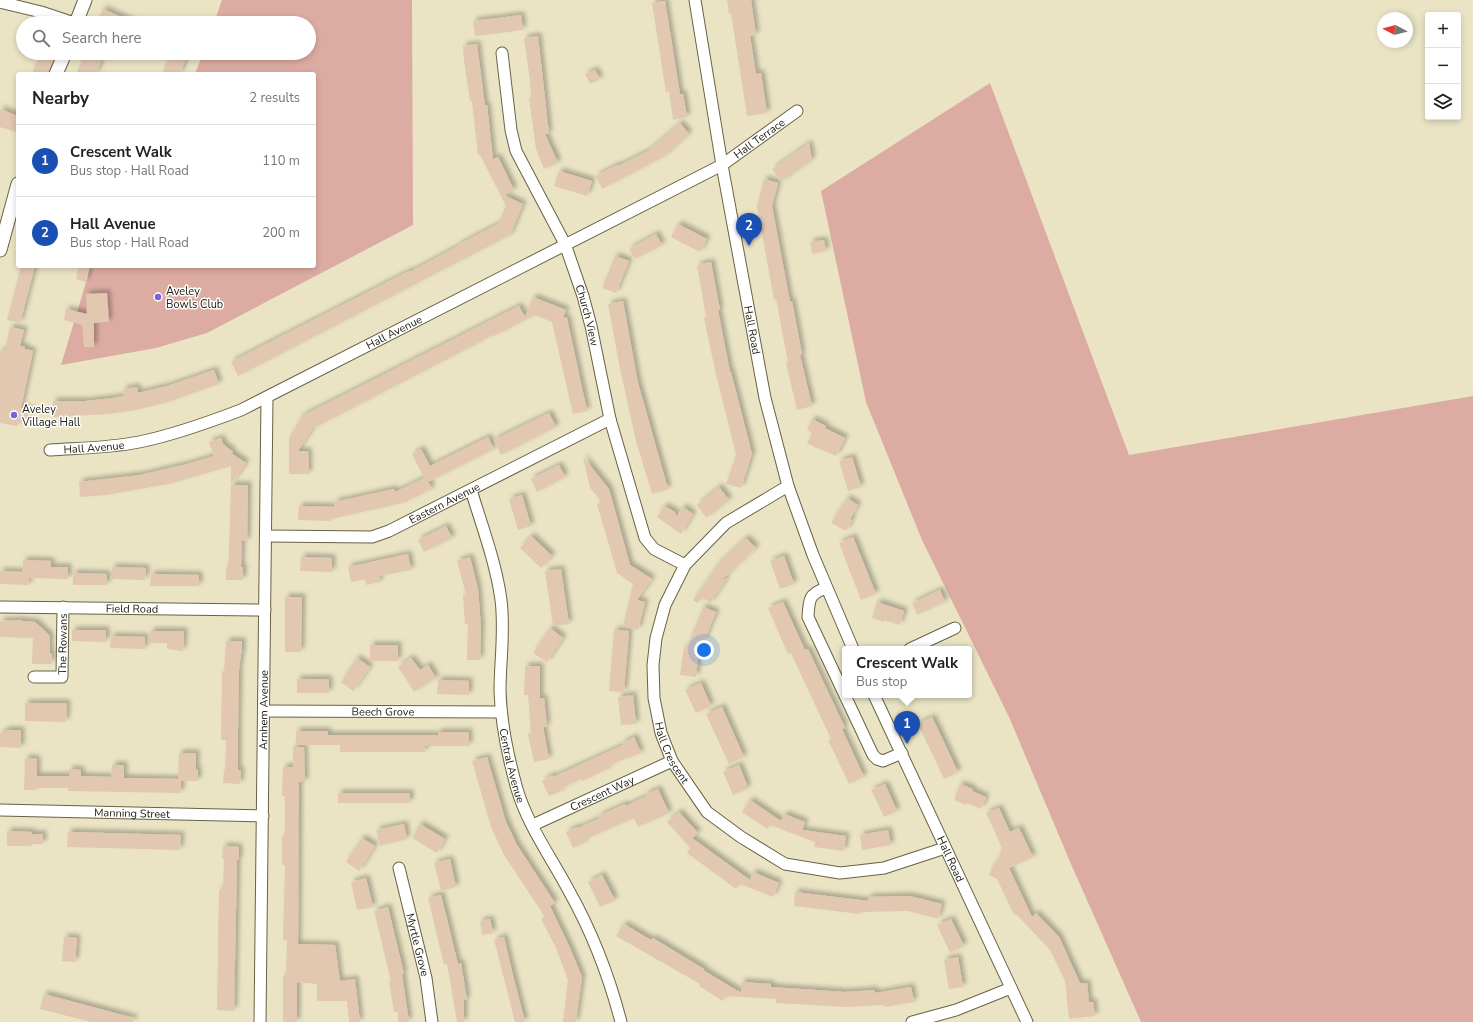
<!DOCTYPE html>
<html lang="en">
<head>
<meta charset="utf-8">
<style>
  :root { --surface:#fff; --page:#f2f2f2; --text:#222; --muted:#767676; --line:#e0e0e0; --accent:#7763dd }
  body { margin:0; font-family:"Nunito Sans",sans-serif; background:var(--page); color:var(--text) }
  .controls { position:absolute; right:12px; top:12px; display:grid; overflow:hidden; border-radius:4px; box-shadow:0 2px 6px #0003 }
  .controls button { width:36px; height:36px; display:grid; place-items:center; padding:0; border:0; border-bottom:1px solid var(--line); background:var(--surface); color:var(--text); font:20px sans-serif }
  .compass { position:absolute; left:1377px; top:12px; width:36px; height:36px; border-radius:50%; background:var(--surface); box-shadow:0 2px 6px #0003; rotate:277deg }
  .you { position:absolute; left:704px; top:650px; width:14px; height:14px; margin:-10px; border:3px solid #fff; border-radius:50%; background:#1a73e8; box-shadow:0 0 0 6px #1a73e833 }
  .badge { display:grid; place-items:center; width:26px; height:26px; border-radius:50%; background:var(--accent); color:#fff; font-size:13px; font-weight:700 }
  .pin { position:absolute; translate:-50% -33px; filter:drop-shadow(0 1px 2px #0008) }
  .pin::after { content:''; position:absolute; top:21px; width:14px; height:12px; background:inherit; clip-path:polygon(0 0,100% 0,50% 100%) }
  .popup { position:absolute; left:842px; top:646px; width:130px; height:52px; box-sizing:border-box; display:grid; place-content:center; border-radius:4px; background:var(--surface); filter:drop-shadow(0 1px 3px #0005); font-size:13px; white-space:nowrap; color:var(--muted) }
  .popup b { font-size:15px; color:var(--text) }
  .popup::after { content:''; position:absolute; left:50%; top:100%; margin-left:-8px; border:8px solid transparent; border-top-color:var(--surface) }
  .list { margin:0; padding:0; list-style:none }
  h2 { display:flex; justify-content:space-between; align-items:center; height:52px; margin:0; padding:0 16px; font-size:17px }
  h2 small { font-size:13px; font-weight:400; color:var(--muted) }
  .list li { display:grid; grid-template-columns:26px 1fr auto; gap:12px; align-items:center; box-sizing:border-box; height:72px; padding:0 16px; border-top:1px solid var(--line) }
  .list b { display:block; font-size:15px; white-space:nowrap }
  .list p { margin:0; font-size:13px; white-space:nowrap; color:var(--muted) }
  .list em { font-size:13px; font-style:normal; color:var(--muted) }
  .icon { flex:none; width:22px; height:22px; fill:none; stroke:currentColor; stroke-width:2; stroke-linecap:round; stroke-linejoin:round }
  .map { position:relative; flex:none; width:1473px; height:1022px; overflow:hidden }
  .search { position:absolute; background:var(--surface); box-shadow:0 2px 6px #0003; left:16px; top:16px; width:300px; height:44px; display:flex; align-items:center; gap:10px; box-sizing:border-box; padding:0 14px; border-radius:22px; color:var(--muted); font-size:15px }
  .panel { position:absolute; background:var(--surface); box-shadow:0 2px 6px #0003; left:16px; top:72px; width:300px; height:196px; border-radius:4px }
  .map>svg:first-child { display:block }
  .green { fill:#dcaca3 }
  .building { fill:#e2c8b1; filter:url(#shadow) }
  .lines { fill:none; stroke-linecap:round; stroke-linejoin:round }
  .minor-casing { stroke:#676245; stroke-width:13 }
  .tertiary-casing { stroke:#676245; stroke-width:15 }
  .minor { stroke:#fff; stroke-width:11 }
  .tertiary { stroke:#fff; stroke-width:13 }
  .poi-dot { fill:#7763dd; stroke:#fff; stroke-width:1.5 }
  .labels { text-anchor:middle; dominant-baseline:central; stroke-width:3; stroke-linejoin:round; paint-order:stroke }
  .street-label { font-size:11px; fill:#222014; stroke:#fff }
  .poi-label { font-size:11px; fill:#222014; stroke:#fff; text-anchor:start }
</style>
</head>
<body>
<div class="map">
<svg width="1473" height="1022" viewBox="0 0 1473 1022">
  <defs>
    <filter id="shadow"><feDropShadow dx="3.5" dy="-3.5" stdDeviation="2" flood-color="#0004"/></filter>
  </defs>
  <rect width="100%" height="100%" fill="#eae4c4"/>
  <path class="green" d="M222,0H412L413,225L207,333L156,348L61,365L91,266H314V74H195L203,53H309V23H214Z
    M990,83L1129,455L1473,396V1022H1141L1071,864L1009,717L922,540L866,402L821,191Z"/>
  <path class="building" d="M727,0H751L756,35L750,36L756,74L761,73L767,113L747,116L731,13L729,14Z
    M665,1L680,94H683L687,117L673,120L669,91L666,92L652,3Z
    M103,9L135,23H97Z
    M521,15L523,30L475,36L473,21Z
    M538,36L549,134H545L558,163L544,169L536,149L529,98H531L530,81L524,38Z
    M477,44L485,106L487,105L493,159L498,157L514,190L503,195L523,204L510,235L238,376L231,362L409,271L410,272L458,246V245L498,224L506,206L480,155H478L472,101H470L464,60L463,46Z
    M40,53H56L48,74H32Z
    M85,53H104L96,74H76Z
    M171,53H188L180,74H162Z
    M595,70L600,79L590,84L585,74Z
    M0,109L18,116V133L0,127Z
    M680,123L689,134L663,157L602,189L596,176L617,165L618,166L648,151Z
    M809,143L812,160L781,182L772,169Z
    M559,171L592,181L587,196L554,186Z
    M764,179L778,183L772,206L790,302L792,301L802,354L800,355L812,406L797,410L786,363L788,362L776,299L774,300L757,206Z
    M678,224L707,239L700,252L671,237Z
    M656,234L662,245L635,259L629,249Z
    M824,240L826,251L812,254L810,242Z
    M615,256L629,261L616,293L602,288Z
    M711,262L720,310H718L730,372H731L752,454L741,488L726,484L736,455L715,370L704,318L706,317L697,265Z
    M21,266H35L20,323L7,320Z
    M79,266L89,268L86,282L76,279Z
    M107,293L109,322L94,323V347H84L82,325L64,320L66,309L87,314L86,294Z
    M533,297L566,310L563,317L567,318L587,411L573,414L552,322L535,315L494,336L493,335L478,343L312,429L298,451H308L309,474H289V438L302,416L519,306L525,317Z
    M623,301L638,383L668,489L652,494L636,441L620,369L608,304Z
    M10,327L24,330L20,346L25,347V349L33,351L21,408L30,409L27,423L18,421L17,426L0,423V350L5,351Z
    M214,370L219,384L165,403L135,410L109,414L53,417V401H86L113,398L124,396L123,389L137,387L138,393L167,386Z
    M549,413L556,427L501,455L494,440Z
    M812,419L826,426L825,428L845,438L836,456L818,448V449L807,443L812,433L807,430Z
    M488,437L494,449L428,482L432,489L403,503L331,519V521L298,520L299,506L335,507L334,502L394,489L395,492L424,478L412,454L421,449L430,466Z
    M221,438L223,444L233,452L231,453L246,463L231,484V466L169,484L106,495L80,497L79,482L140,475L187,464L214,456L209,442Z
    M583,457L609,489L630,565L652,579L637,600L645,602L638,630L623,626L633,584L617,573L597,504L602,502L590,488Z
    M852,457L861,487L848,491L839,461Z
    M559,465L565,477L537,492L531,479Z
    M231,485H248L247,541H242L241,567H243V580H226V567H228L229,551Z
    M719,487L729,500L706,518L697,505Z
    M522,495L531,526L518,530L509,499Z
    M847,498L858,505L850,519L852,520L846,531L831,523Z
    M664,506L675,512L676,517L683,507L693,514L681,534L657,517Z
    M446,526L452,538L424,552L418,540Z
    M531,536L552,556L541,568L520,548Z
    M853,537L876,594L861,600L839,543Z
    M746,538L756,548L721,580L727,578L710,603L702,597L697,603L693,600L718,564Z
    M408,554L411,570L379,576L380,582L366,585L365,579L351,582L348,567Z
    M784,556L794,584L780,589L770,561Z
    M301,557L332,558V572L300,571Z
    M470,557L478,589L481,628L480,660H467L468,624H465L463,595H466L457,561Z
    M23,560L51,561V567H68V579L29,578V585L0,584V571L22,572Z
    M112,567L146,568L145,580L112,579Z
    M561,569L569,624L553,626L545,571Z
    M73,573L107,574V585H73Z
    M151,574L199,575V586H150Z
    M940,590L945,602L917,615L912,603Z
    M285,597H302L301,652H285Z
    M783,602L805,650L808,649L845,728L842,729L864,777L849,784L828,740L831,739L791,653L788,654L768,608Z
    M877,602L904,611L900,625L884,620V622L872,618Z
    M703,607L716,612L704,641L700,640L696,677L680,675L684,647H687Z
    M22,620V621L35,622L50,636V653H52L51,664H32L33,638L0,637V621Z
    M550,628L563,638L547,662L533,653Z
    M72,630H106V642L72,641Z
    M614,630L629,631L624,692L609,691Z
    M150,631H184L183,651L167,649V643H150Z
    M111,636L145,637V649L110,648Z
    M226,641H242V654H241L239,670L238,729V770H241L240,784L223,783L224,770H225L226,740H221L222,672H224Z
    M370,645H398V661H370Z
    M357,658L370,667L353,691L341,682Z
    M411,658L420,670L428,665L436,678L414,692L398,667Z
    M525,666H540V699L544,698L547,727H543L549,759L534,762L528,734L531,733L528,695H524Z
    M297,679H329V693H297Z
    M438,680L469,681V695L437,694Z
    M701,683L711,706L696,713L685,690Z
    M633,695L636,724L621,725L618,697Z
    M25,703H67L66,722L25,721Z
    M722,707L744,757L729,764L706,714Z
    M932,717L958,772L944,779L918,724Z
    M5,730H21V748L0,747V733H4Z
    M296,731H328V735H438V732H469V746H425V752H340V745H296Z
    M634,737L641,753L629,758L628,757L607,767L608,769L582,781L581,779L560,789L561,791L549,796L542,781L553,775V777L623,745L622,743Z
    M293,747H304L305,782H299L298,944L335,945L340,981L355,979L360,1022H349L347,1001H317V984L297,982V1022H283V976H286L287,940H283L285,865H282V836H285V796H282L283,767H293Z
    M179,753H196V769L198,770V781H181V793L68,791V788H36V790H24L25,758L37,759V776H69V769L81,770V776L111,777L112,765H124V778L178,779Z
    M487,757L506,822L517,845L555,903L550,906L570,948L582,977L576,1022H563L568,980L556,948L541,919L545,917L504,855L491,827L472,761Z
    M739,765L747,785V789L733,795L723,772Z
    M885,784L897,811L884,817L871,790Z
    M960,784L973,789L972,791L986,797L981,809L967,803L966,805L954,800Z
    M658,789L669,813L638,827L634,818L584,840L585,842L573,848L566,832L577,827L578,828L600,818L599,816L625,804L626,806L647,796L646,794Z
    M338,793H410V803H338Z
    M750,800L781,821L784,814L805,822L802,830L846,836L844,851L814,847L815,842L770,825L767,829L742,812Z
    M999,808L1010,832L1019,828L1033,857L1009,868L1032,917L1036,913L1059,937L1080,983H1087L1089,1002H1093L1095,1016L1069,1019L1065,981L1050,950L1016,914L1014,915L997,879L989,875L994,863L996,864L1002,848L986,813Z
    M679,812L698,833L692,838L750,880L753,872L779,883L773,897L740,884L736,889L687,853L690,848L667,822Z
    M404,824L407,839L380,846L376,830Z
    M420,824L445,839L437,853L412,838Z
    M888,830L891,845L862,850L860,835Z
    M7,831L32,832L31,834H43V844H31V846H7Z
    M68,832L181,835L180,850L67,847Z
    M362,838L375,846L359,871L346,862Z
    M223,846L239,847V860H237L236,911L234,1011L217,1010L219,890H223L224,859H222Z
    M450,859L456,887L441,891L434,863Z
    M602,875L615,900L600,907L588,882Z
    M366,878L373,907L357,910L351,882Z
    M795,892L868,901V897L910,896L942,904L938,919L908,911L860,912V914L794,906Z
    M441,895L458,964L461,963L467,1000H464V1022H457L447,964L444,965L428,898Z
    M388,907L404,974H402L409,1022H398V1012H394L389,981H391L374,911Z
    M490,919L493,933L482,935L480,921Z
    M951,919L964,946L950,953L937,925Z
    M624,924L651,940L653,938L676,952L704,969L703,970L741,993V982L771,984V987L845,992L875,990V993L911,987L914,1002L884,1007V1005L846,1007L776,1003V999L726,996L723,1001L699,986L700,984L616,936Z
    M64,937L77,938L75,962L62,961Z
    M504,937L511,967L525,1022H515L498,955L494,940Z
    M958,957L963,987L949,989L944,960Z
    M44,994L134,1018L133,1022H91L40,1009Z"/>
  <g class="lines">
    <g class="minor-casing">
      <g id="minor">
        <path id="s1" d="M695,0L722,165L765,398L788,486L813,555L853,649"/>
        <path d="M0,2L41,12L74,23"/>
        <path id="s2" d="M502,53L511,130L516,151L565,244L583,296L591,326L610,419L645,538L654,549L685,565"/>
        <path id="s3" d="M50,450C80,448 110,448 139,442C174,435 207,423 241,410L722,165L797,111"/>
        <path id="s4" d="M788,486L726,523L685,565L665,605L656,638L653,665L654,698L661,733L672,761L707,812L741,837L785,864L840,873L858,871L884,868L945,848"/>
        <path id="s5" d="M471,490C482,526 496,563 501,600C505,631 500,661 500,691C501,724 508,757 517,789C528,826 551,857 569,891C592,932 609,976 621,1022"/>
        <path id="s6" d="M266,536L372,537L389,531L610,419"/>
        <path d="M826,588C809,594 809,599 808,617L873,755L877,759L883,761L902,753"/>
        <path id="s7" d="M0,607L265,610"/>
        <path d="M910,649L955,628"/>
        <path id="s8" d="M34,677H62L63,607"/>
        <path id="s9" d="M874,695L1027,1022"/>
        <path id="s10" d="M264,711L501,712"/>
        <path id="s11" d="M0,810L263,816"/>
        <path id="s12" d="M533,825L672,761"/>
        <path id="s13" d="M399,868L426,978L432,1022"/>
        <path id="s14" d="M260,1022L267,397"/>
        <path d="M912,1022L956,1010L1011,988"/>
      </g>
    </g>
    <g class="tertiary-casing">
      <path id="tertiary" d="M76,23L85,0
        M56,74L65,53
        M0,250L18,184"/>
    </g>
    <use href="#minor" class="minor"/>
    <use href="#tertiary" class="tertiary"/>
  </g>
  <g class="poi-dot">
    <circle cx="158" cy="297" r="4"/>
    <circle cx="14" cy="415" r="4"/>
  </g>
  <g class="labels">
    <g class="street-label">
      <text stroke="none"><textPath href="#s3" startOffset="782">Hall Terrace</textPath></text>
      <text stroke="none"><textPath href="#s2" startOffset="279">Church View</textPath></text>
      <text stroke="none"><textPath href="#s1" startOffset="335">Hall Road</textPath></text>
      <text stroke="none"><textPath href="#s3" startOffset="368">Hall Avenue</textPath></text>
      <text stroke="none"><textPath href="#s3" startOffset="44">Hall Avenue</textPath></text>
      <text stroke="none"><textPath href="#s6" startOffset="186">Eastern Avenue</textPath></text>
      <text stroke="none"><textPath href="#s7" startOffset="132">Field Road</textPath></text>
      <text stroke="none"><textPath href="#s8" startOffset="61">The Rowans</textPath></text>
      <text stroke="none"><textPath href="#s14" startOffset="312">Arnhem Avenue</textPath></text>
      <text stroke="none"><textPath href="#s10" startOffset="119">Beech Grove</textPath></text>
      <text stroke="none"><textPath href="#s4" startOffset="328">Hall Crescent</textPath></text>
      <text stroke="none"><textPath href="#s5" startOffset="281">Central Avenue</textPath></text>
      <text stroke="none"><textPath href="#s12" startOffset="76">Crescent Way</textPath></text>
      <text stroke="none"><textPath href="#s11" startOffset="132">Manning Street</textPath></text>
      <text stroke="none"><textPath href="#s9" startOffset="181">Hall Road</textPath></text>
      <text stroke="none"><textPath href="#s13" startOffset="79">Myrtle Grove</textPath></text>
    </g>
    <g class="poi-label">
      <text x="166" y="291">Aveley<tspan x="166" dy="13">Bowls Club</tspan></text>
      <text x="22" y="409">Aveley<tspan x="22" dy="13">Village Hall</tspan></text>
    </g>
  </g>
</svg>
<div class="controls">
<button>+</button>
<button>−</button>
<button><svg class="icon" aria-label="layers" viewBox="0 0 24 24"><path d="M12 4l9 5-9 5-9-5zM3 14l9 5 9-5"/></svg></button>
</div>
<svg class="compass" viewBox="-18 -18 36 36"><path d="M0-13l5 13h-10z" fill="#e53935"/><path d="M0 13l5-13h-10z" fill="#767676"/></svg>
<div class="you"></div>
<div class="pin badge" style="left:907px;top:744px;background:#1a4fb4">1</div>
<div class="popup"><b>Crescent Walk</b>Bus stop</div>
<div class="pin badge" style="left:749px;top:246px;background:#1a4fb4">2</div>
<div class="search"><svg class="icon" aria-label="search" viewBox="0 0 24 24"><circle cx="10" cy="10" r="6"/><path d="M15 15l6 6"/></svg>Search here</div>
<section class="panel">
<h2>Nearby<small>2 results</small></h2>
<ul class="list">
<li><span class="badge" style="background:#1a4fb4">1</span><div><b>Crescent Walk</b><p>Bus stop · Hall Road</p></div><em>110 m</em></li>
<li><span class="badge" style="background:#1a4fb4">2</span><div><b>Hall Avenue</b><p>Bus stop · Hall Road</p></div><em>200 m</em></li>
</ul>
</section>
</div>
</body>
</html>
